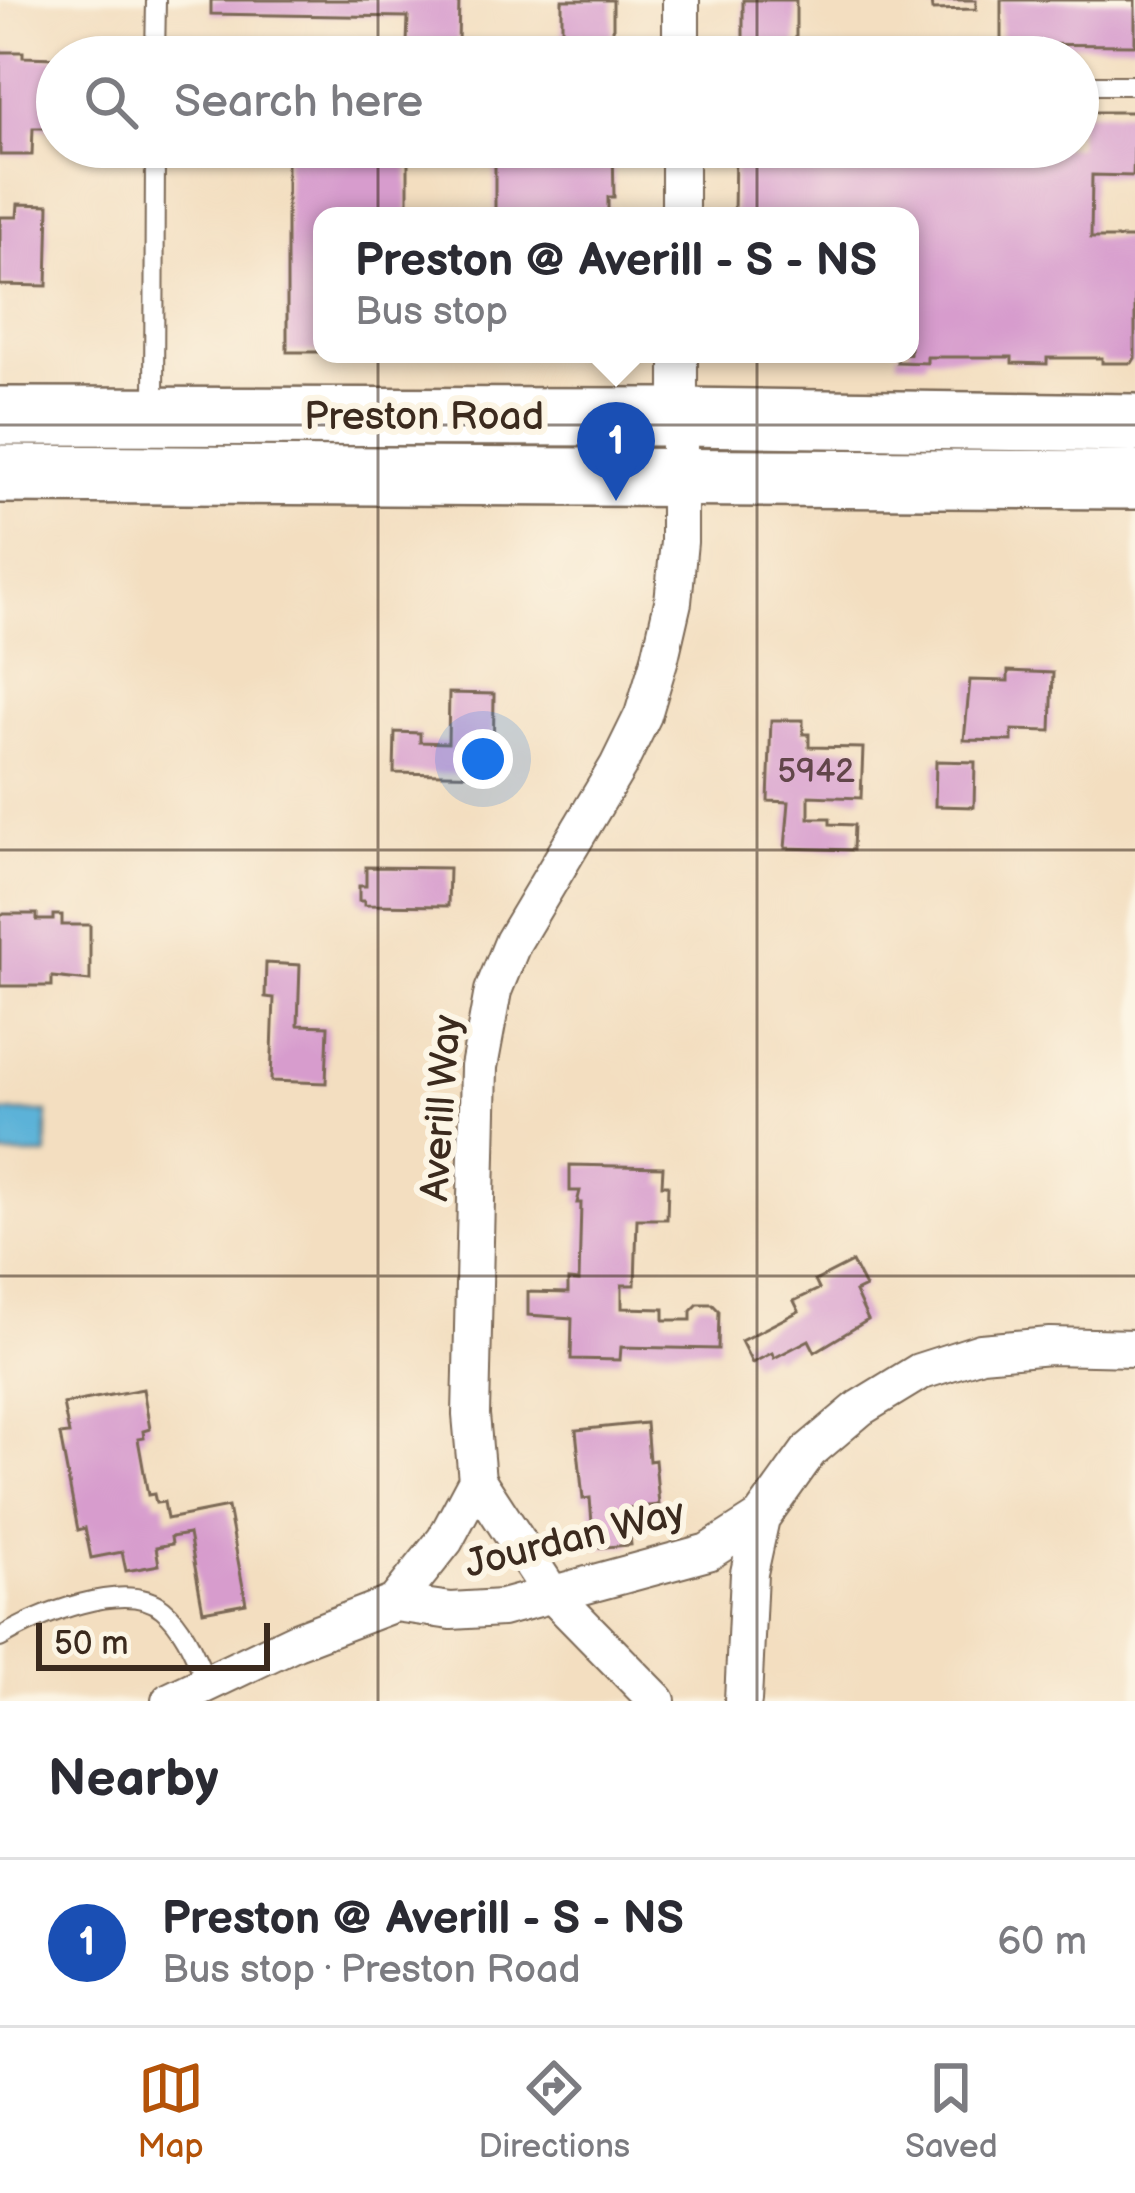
<!DOCTYPE html>
<html lang="en">
<head>
<meta charset="utf-8">
<style>
  :root { --surface:#fff; --page:#f7f7f7; --text:#2b2b33; --muted:#7c7c81; --line:#e1e1e2; --accent:#b45309 }
  body { margin:0; font-family:"Balsamiq Sans",sans-serif; background:var(--page); color:var(--text) }
  .scale { position:absolute; left:36px; bottom:30px; width:234px; box-sizing:border-box; padding-left:12px; border:6px solid #3b2a1e; border-top:0; font-size:33px; line-height:42px; white-space:nowrap; color:#3b2a1e; -webkit-text-stroke:9px #fcf5e5; paint-order:stroke }
  .you { position:absolute; left:483px; top:759px; width:42px; height:42px; margin:-30px; border:9px solid #fff; border-radius:50%; background:#1a73e8; box-shadow:0 0 0 18px #1a73e833 }
  .badge { display:grid; place-items:center; width:78px; height:78px; border-radius:50%; background:var(--accent); color:#fff; font-size:39px; font-weight:700 }
  .pin { position:absolute; translate:-50% -99px; filter:drop-shadow(0 3px 6px #0008) }
  .pin::after { content:''; position:absolute; top:63px; width:42px; height:36px; background:inherit; clip-path:polygon(0 0,100% 0,50% 100%) }
  .popup { position:absolute; left:313px; top:207px; width:606px; height:156px; box-sizing:border-box; display:grid; place-content:center; border-radius:24px; background:var(--surface); filter:drop-shadow(0 3px 9px #0005); font-size:39px; white-space:nowrap; color:var(--muted) }
  .popup b { font-size:45px; color:var(--text) }
  .popup::after { content:''; position:absolute; left:50%; top:100%; margin-left:-24px; border:24px solid transparent; border-top-color:var(--surface) }
  .list { margin:0; padding:0; list-style:none }
  h2 { display:flex; justify-content:space-between; align-items:center; height:156px; margin:0; padding:0 48px; font-size:51px }
  h2 small { font-size:39px; font-weight:400; color:var(--muted) }
  .list li { display:grid; grid-template-columns:78px 1fr auto; gap:36px; align-items:center; box-sizing:border-box; height:168px; padding:0 48px; border-top:3px solid var(--line) }
  .list b { display:block; font-size:45px; white-space:nowrap }
  .list p { margin:0; font-size:39px; white-space:nowrap; color:var(--muted) }
  .list em { font-size:39px; font-style:normal; color:var(--muted) }
  .icon { flex:none; width:66px; height:66px; fill:none; stroke:currentColor; stroke-width:2; stroke-linecap:round; stroke-linejoin:round }
  .map { position:relative; flex:none; width:1135px; height:1701px; overflow:hidden }
  .search { position:absolute; background:var(--surface); box-shadow:0 3px 9px #0004; left:36px; right:36px; top:36px; height:132px; display:flex; align-items:center; gap:30px; box-sizing:border-box; padding:0 42px; border-radius:66px; color:var(--muted); font-size:45px }
  .sheet { height:324px; background:var(--surface) }
  nav { display:flex; justify-content:space-around; align-items:center; box-sizing:border-box; height:168px; border-top:3px solid var(--line); background:var(--surface); font-size:33px; color:var(--muted) }
  nav a { display:grid; justify-items:center; gap:6px }
  nav .on { color:var(--accent) }
  .map>svg:first-child { display:block }
  .water { fill:#5bb2d8; stroke:#4b6e7b; stroke-width:3 }
  .building { fill:#d79ccd }
  .lines { fill:none; stroke-linecap:round; stroke-linejoin:round }
  .lane-casing { stroke:#7b6957; stroke-width:22 }
  .street-casing { stroke:#7b6957; stroke-width:40 }
  .primary-casing { stroke:#7b6957; stroke-width:62 }
  .lane { stroke:#fff; stroke-width:18 }
  .street { stroke:#fff; stroke-width:36 }
  .primary { stroke:#fff; stroke-width:57 }
  .grid { fill:none; stroke:#3b2a1e; stroke-width:3; stroke-opacity:0.55 }
  .labels { text-anchor:middle; dominant-baseline:central; stroke-width:12; stroke-linejoin:round; paint-order:stroke }
  .number-label { font-size:33px; fill:#62464a }
  .street-label { font-size:39px; fill:#3b2a1e; stroke:#fcf5e5 }
</style>
</head>
<body>
<div class="map">
<svg width="1135" height="1701" viewBox="0 0 1135 1701">
  <rect width="100%" height="100%" fill="#fcf5e5"/>
  <filter id="ink" filterUnits="userSpaceOnUse"><feTurbulence type="fractalNoise" baseFrequency=".00833" numOctaves="2"/><feDisplacementMap in="SourceGraphic" scale="24" xChannelSelector="R" yChannelSelector="G"/><feConvolveMatrix kernelMatrix="1 2 1 2 8 2 1 2 1" color-interpolation-filters="sRGB"/></filter>
  <filter id="wash" filterUnits="userSpaceOnUse"><feTurbulence type="fractalNoise" baseFrequency=".004" numOctaves="4" result="noise"/><feDisplacementMap in="SourceGraphic" scale="48" xChannelSelector="R" yChannelSelector="G"/><feGaussianBlur stdDeviation="2.7" result="paint"/><feColorMatrix in="noise" values="0 0 0 0 0 0 0 0 0 0 0 0 0 0 0 0 0 1.4 0 .05"/><feComposite in="paint" operator="in"/></filter>
  <g filter="url(#wash)">
    <rect width="100%" height="100%" fill="#f3dec0"/>
    <path class="water" d="M0,1112H47V1155H0Z"/>
    <g id="blocks">
      <path class="building" d="M211,0H459L458,45L407,44L408,17L211,14Z
        M562,0H613V57H562Z
        M743,0H796V57H743Z
        M931,0H976V9L932,10Z
        M1001,0H1135V45L1001,44Z
        M0,52H23V57L57,58V128H33L32,155H0Z
        M1078,112H1135L1133,176L1092,175L1091,238H1135V358L1132,363H1102V358H1047V364L1012,363V357H927V363L897,362V354H910V216H734L735,147H1078Z
        M287,147H408V216H322V352H287Z
        M495,147H613L614,197H608V216H495Z
        M18,204L49,205L47,286L0,285V217H17Z
        M1008,671L1053,673L1051,731L1012,730V741L964,740L970,680L1008,681Z
        M449,693L494,694L493,775L394,773L395,732L420,733V742L448,743Z
        M771,720H803V734H809V747L863,748L861,798L809,796V818H830V824L854,825L853,850L785,848L789,802L768,801Z
        M936,761L975,762L974,807L935,806Z
        M366,867L449,868L448,906L364,905V901H359V886H366Z
        M0,914H37V920H53V915H62V925H90V981L52,977V986H0Z
        M266,963L300,965L298,1025L328,1026L326,1083L271,1081L274,998L265,997Z
        M570,1165L663,1167L662,1185H668L667,1219H637L635,1285H622V1308L664,1309V1320H691V1311L698,1304H712L719,1311L718,1349L621,1347L620,1360L571,1359L572,1318L528,1315V1292L568,1293V1280L579,1281L581,1203H577L580,1191H570Z
        M852,1262L865,1287L855,1292L868,1320L815,1352L809,1340L774,1358L772,1353L752,1363L741,1341L799,1311L794,1301L819,1289L815,1281Z
        M143,1389L150,1429L143,1431L144,1438L138,1439L148,1495L154,1494L156,1503L164,1502L167,1519L228,1507L246,1603L203,1611L189,1534L171,1537L172,1544L156,1547L159,1565L126,1571L122,1552L91,1558L85,1528L78,1530L60,1435L69,1434L63,1404Z
        M646,1423L649,1461L655,1460L659,1505L627,1508L631,1545L594,1548L590,1498L583,1499L576,1430Z"/>
    </g>
  </g>
  <g filter="url(#ink)">
    <use href="#blocks" fill-opacity="0" stroke="#7b6957" stroke-width="3"/>
    <g class="lines">
      <g class="lane-casing">
        <path id="lane" d="M155,57L156,0
          M1078,85H1135
          M154,412L155,147
          M0,1638C35,1616 126,1578 163,1609C185,1627 196,1658 207,1683"/>
      </g>
      <g class="street-casing">
        <path id="street" d="M681,0V57
          M680,216V147
          M395,1603L451,1611L502,1608L708,1552L761,1518L809,1451L860,1408L919,1372L981,1352L1050,1346L1135,1348
          M170,1701L296,1641L395,1603L445,1540L477,1480
          M657,1701L551,1593L477,1480L471,1415L479,1067L493,991L513,942L618,766L643,715L660,658L673,602L679,542V354
          M743,1701L749,1573L761,1518"/>
      </g>
      <g class="primary-casing">
        <path id="primary" d="M0,416L679,417L1135,423
          M0,474L1135,480"/>
      </g>
      <use href="#lane" class="lane"/>
      <use href="#street" class="street"/>
      <use href="#primary" class="primary"/>
    </g>
  </g>
  <path class="grid" d="M378,0V57M757,0V57M378,147V1701M757,147V1701M0,425H1135M0,850H1135M0,1276H1135"/>
  <g class="labels">
    <g class="number-label">
      <text x="816" y="772">5942</text>
    </g>
    <g class="street-label">
      <text x="424" y="417">Preston Road</text>
      <text transform="translate(442 1108) rotate(-86)">Averill Way</text>
      <text transform="translate(575 1539) rotate(-14)">Jourdan Way</text>
    </g>
  </g>
</svg>
<div class="scale">50 m</div>
<div class="you"></div>
<div class="pin badge" style="left:616px;top:501px;background:#1a4fb4">1</div>
<div class="popup"><b>Preston @ Averill - S - NS</b>Bus stop</div>
<div class="search"><svg class="icon" aria-label="search" viewBox="0 0 24 24"><circle cx="10" cy="10" r="6"/><path d="M15 15l6 6"/></svg>Search here</div>
</div>
<section class="sheet">
<h2>Nearby<small></small></h2>
<ul class="list">
<li><span class="badge" style="background:#1a4fb4">1</span><div><b>Preston @ Averill - S - NS</b><p>Bus stop · Preston Road</p></div><em>60 m</em></li>
</ul>
</section>
<nav>
<a class="on"><svg class="icon" aria-label="map" viewBox="0 0 24 24"><path d="M3 6l6-2 6 2 6-2v14l-6 2-6-2-6 2zM9 4v14M15 6v14"/></svg>Map</a>
<a><svg class="icon" aria-label="directions" viewBox="0 0 24 24"><path d="M12 3l9 9-9 9-9-9zM9 14v-3h6M13 9l2 2-2 2"/></svg>Directions</a>
<a><svg class="icon" aria-label="saved" viewBox="0 0 24 24"><path d="M7 4h10v16l-5-4-5 4z"/></svg>Saved</a>
</nav>
</body>
</html>
